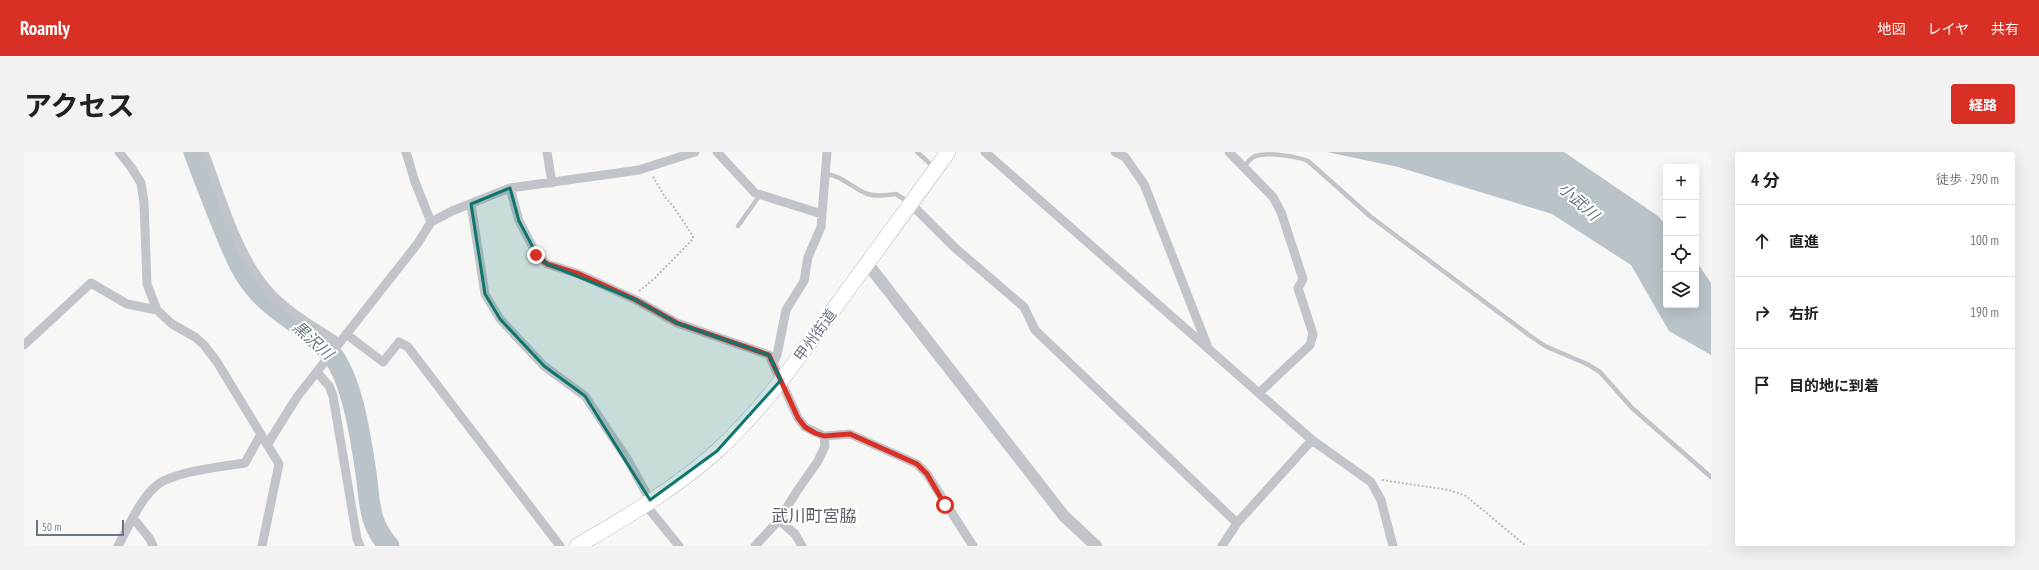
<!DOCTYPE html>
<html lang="ja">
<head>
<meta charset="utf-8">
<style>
  :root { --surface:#fff; --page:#f2f2f2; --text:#202124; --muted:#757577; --line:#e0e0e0; --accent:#d93025 }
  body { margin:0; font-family:"PT Sans Narrow","Noto Sans JP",sans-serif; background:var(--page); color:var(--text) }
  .controls { position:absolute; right:12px; top:12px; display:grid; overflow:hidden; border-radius:4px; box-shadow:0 4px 16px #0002 }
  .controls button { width:36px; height:36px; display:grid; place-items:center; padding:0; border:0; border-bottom:1px solid var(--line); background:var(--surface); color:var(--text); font:20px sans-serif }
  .scale { position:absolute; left:12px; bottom:10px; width:88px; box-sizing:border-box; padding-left:4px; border:2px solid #6a7682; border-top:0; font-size:11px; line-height:14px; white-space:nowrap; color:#6a7682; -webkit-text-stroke:3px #fff; paint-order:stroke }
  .stop { position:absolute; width:12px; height:12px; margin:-9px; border:3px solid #d93025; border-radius:50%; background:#fff }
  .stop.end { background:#d93025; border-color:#fff; box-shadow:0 1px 4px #0008 }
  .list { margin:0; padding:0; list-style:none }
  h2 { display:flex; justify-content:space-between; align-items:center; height:52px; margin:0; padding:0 16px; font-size:17px }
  h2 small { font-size:13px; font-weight:400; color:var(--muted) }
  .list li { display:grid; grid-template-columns:26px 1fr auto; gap:12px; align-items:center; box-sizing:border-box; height:72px; padding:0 16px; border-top:1px solid var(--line) }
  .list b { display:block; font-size:15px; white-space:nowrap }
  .list em { font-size:13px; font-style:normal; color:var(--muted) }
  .icon { flex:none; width:22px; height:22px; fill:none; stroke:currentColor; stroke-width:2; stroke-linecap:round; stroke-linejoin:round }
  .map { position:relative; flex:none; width:1687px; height:394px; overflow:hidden; border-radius:4px }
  header { display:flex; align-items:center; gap:24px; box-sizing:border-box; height:56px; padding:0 20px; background:var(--accent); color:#fff }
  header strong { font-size:19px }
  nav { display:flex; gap:22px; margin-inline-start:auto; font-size:14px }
  .intro { display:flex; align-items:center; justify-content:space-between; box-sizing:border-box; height:96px; padding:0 24px }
  h1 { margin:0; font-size:28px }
  .button { padding:10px 18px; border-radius:4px; background:var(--accent); color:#fff; font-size:14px; font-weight:700 }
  main { display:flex; gap:24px; padding:0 24px }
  aside { flex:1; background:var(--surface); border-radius:4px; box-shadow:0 4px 16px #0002 }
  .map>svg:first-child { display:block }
  .water { fill:#bac3c7 }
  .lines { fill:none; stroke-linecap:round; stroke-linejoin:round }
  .river { stroke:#bac3c7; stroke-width:21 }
  .trunk-casing { stroke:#b4b7ba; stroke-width:16 }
  .path { stroke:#bbbdc0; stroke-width:2; stroke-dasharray:2 2; stroke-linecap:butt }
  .service { stroke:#c1c4c8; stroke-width:4.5 }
  .minor { stroke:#c1c4c8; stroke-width:9 }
  .tertiary { stroke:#c1c4c8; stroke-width:12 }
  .trunk { stroke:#fff; stroke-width:15 }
  .route { stroke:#d93025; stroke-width:5 }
  .marked { fill:#0f766e; fill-opacity:0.2; stroke:#0f766e; stroke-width:3; stroke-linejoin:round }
  .labels { text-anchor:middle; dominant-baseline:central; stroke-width:4; stroke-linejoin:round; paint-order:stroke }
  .street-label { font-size:15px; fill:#6a7682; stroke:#fff }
  .water-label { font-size:16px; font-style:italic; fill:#66767e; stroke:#fff }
  .quarter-label { font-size:17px; fill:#575f68; stroke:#fff }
</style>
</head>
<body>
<header>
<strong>Roamly</strong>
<nav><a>地図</a><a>レイヤ</a><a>共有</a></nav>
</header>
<div class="intro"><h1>アクセス</h1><a class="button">経路</a></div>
<main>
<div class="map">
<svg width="1687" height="394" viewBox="0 0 1687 394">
  <rect width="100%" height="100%" fill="#f7f7f5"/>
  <path class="water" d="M1303,0H1540L1634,64L1642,73V153H1672V109L1687,131V203L1645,179L1607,113L1528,62L1374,15Z"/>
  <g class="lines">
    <path class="river" d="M170,0C180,27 191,55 202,82C210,101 217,119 230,135C252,163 296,181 313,210C330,239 337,288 342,321C346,350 344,371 365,394"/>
    <g class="trunk-casing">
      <path id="trunk" d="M553,394C601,366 652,336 693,299C739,257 776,204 812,154C849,103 887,52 924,0"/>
    </g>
    <path class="path" d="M615,139L631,126L669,87V84L649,54L641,45L628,23
      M1358,328L1425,338L1442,344L1502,394"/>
    <path class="service" d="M893,0L911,16
      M1219,15C1223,11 1227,6 1231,4C1245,0 1271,4 1284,9L1347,65L1505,183L1521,194L1563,212L1576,220L1608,256L1687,325
      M802,22C819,24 829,37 844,42C853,45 863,43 872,42L886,51
      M714,74L736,43"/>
    <path class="minor" d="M95,0L107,15L117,31L120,51L123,132L133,158L148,172L171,185L180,193L193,210L255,312L238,394
      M180,0C197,44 213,103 244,138C263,160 291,175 315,191
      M382,0L391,30L407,70
      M523,0L528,31
      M693,0L731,41L798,62
      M961,0L1288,288L1347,330L1357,348L1369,394
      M1091,0L1101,5L1120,32L1183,193
      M1205,0L1249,45L1257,60L1279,127L1274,136L1289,182L1286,193L1235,241
      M486,36L495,69L513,103L523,112L555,122L612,148L653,171L745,203L774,266L781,275L800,284L826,282L893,312L903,322L949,394
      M447,52L461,142L476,167L520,214L561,244L604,308L626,348
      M887,52L930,95L1000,155L1011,178L1213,371
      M322,182L359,210L375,190L384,195L536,394
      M0,193L67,131L103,152L133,158
      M749,212L753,203L762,158L780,129L784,105L797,75L803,0
      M293,220L305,234L309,244L333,387L336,394
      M243,293L273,245L394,91L407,70L428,59L486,36L615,18L671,0
      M621,352L655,394
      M110,367L126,387L129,394
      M755,368L771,382L778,394
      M94,394C104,376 116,347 132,334C147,320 200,314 221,311L237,282
      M731,394L755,368L773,339L794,309L801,294L800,284
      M1198,394L1213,371L1288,288"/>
    <path class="tertiary" d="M843,111L1040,364L1072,394"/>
    <use href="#trunk" class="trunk"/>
  </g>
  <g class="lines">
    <path class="route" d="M512,103L523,112L555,122L612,148L653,171L745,203L774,266L781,275L791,281L800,284L826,282L893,312L903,322L921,353"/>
  </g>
  <path class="marked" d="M486,36L495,69L513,103L523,112L612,148L653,171L745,203L757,228L693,299L626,348L561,244L520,214L476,167L461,142L447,52Z"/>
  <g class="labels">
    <g class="street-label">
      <text transform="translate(791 183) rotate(-54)">甲州街道</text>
    </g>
    <g class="water-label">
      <text transform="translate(1555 49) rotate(42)">小武川</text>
      <text transform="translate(289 188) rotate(42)">黒沢川</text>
    </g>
    <g class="quarter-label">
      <text x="790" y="364">武川町宮脇</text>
    </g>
  </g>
</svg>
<div class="controls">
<button>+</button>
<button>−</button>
<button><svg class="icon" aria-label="locate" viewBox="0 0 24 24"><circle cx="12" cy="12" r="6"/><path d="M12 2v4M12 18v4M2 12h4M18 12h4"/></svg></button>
<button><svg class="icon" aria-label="layers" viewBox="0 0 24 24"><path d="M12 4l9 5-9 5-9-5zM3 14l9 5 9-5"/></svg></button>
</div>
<div class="scale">50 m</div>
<div class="stop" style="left:921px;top:353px"></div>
<div class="stop end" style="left:512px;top:103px"></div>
</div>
<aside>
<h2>4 分<small>徒歩 · 290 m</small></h2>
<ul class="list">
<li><svg class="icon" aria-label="ahead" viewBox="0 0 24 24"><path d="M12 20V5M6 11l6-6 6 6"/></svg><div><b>直進</b></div><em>100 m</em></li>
<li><svg class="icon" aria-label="right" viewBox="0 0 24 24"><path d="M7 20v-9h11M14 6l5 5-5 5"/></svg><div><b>右折</b></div><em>190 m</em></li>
<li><svg class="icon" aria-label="arrive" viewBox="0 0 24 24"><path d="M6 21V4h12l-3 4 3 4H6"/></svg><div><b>目的地に到着</b></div></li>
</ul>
</aside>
</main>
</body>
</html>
